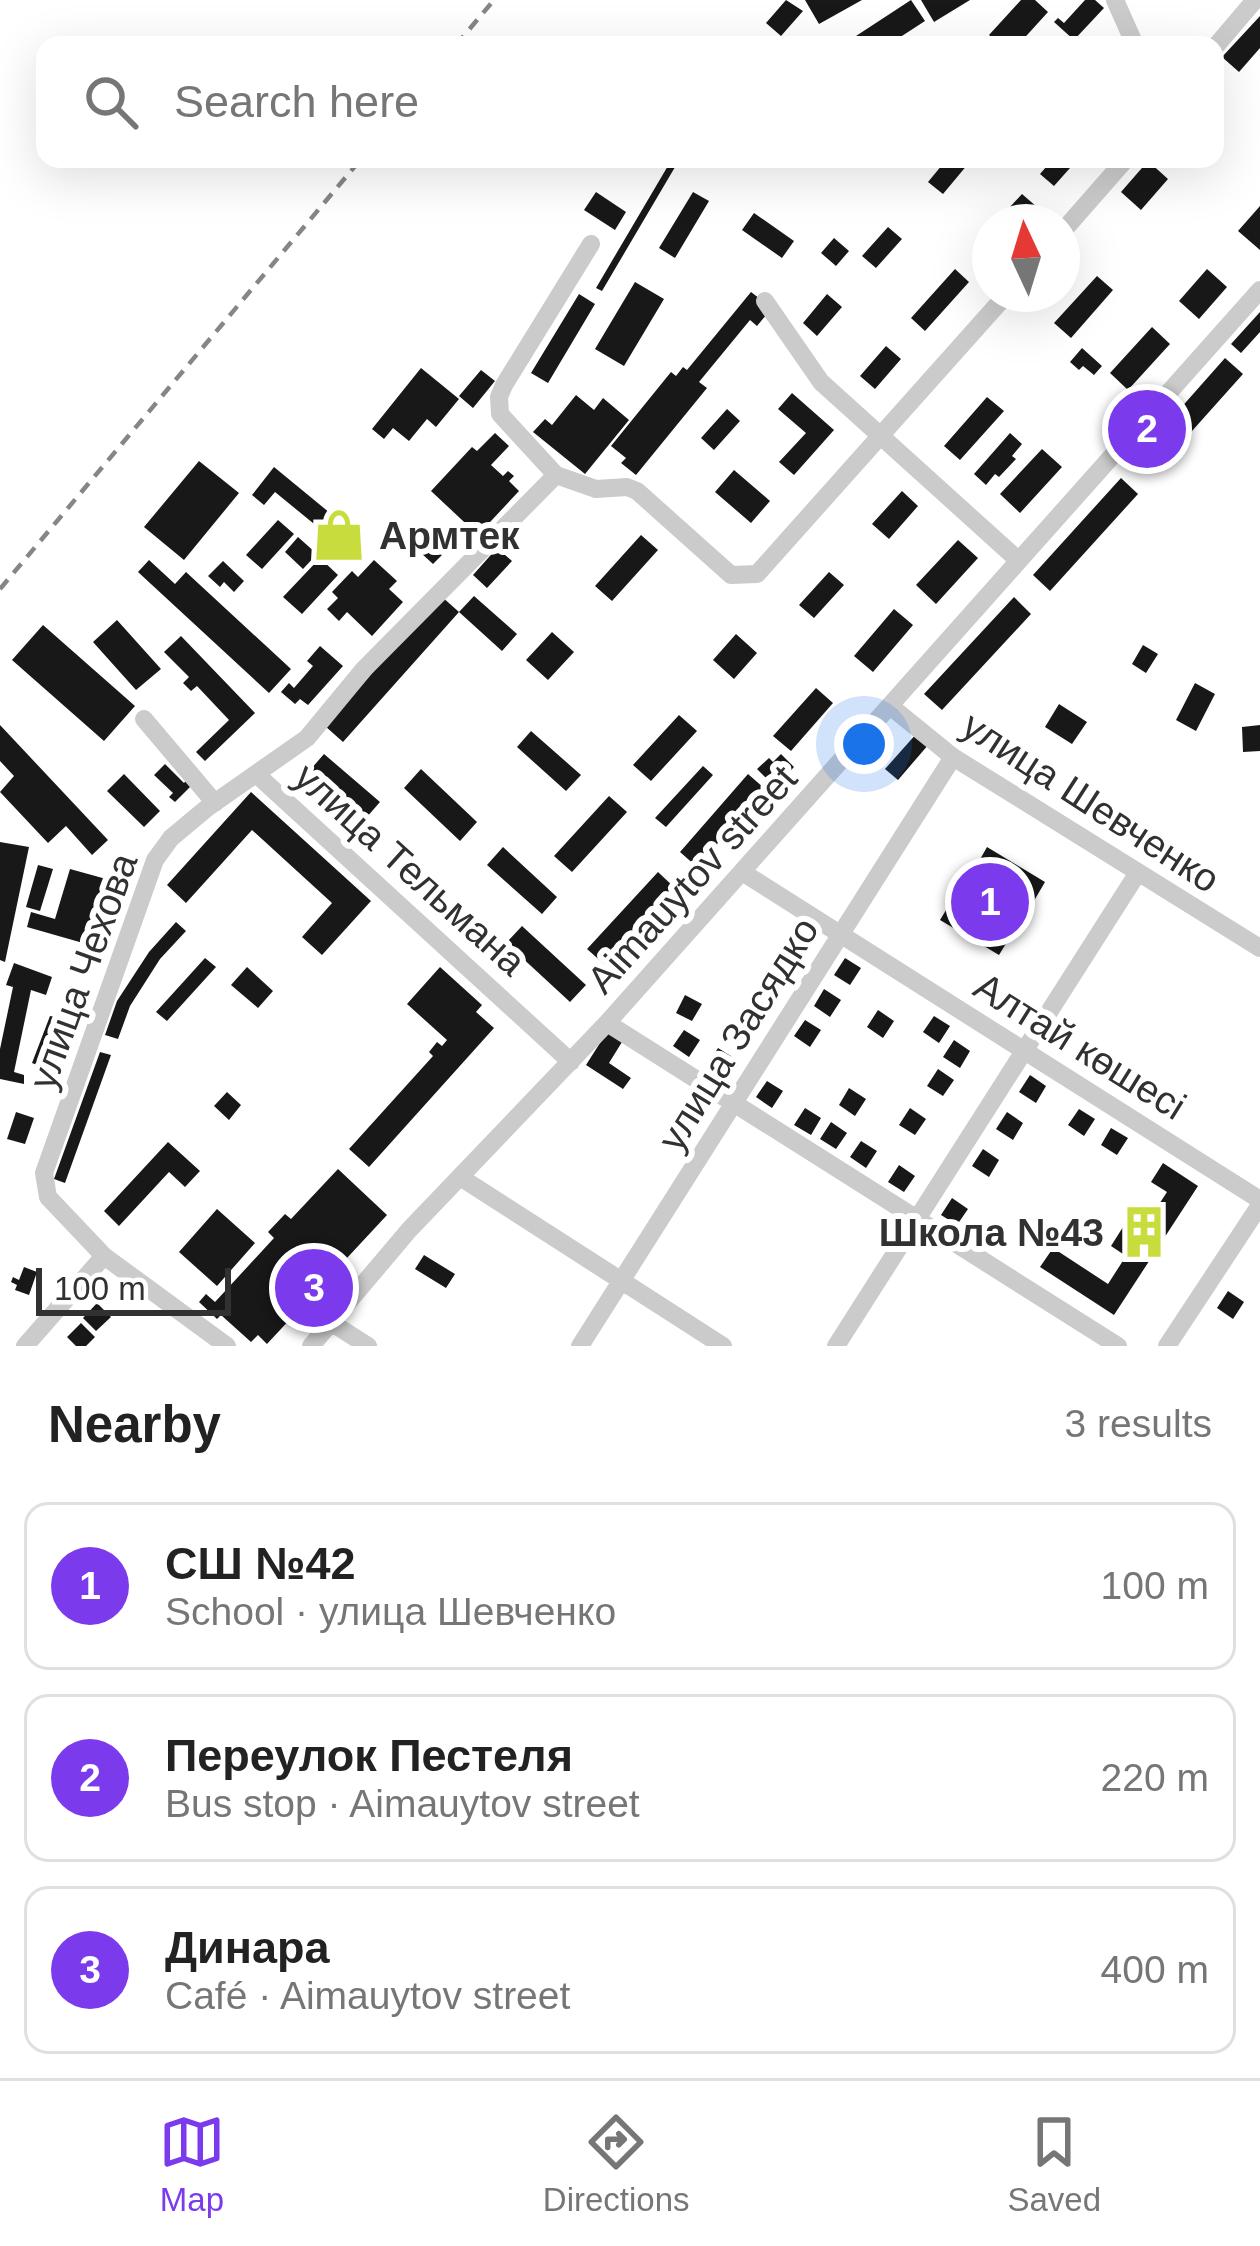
<!DOCTYPE html>
<html lang="en">
<head>
<meta charset="utf-8">
<style>
  :root { --surface:#fff; --page:#f2f2f2; --text:#222; --muted:#767676; --line:#e0e0e0; --accent:#7c3aed }
  body { margin:0; font-family:Arial,sans-serif; background:var(--page); color:var(--text) }
  .compass { position:absolute; left:972px; top:204px; width:108px; height:108px; border-radius:50%; background:var(--surface); box-shadow:0 12px 48px #0002; rotate:356deg }
  .scale { position:absolute; left:36px; bottom:30px; width:195px; box-sizing:border-box; padding-left:12px; border:6px solid #313131; border-top:0; font-size:33px; line-height:42px; white-space:nowrap; color:#313131; -webkit-text-stroke:9px #fff; paint-order:stroke }
  .you { position:absolute; left:864px; top:744px; width:42px; height:42px; margin:-30px; border:9px solid #fff; border-radius:50%; background:#1a73e8; box-shadow:0 0 0 18px #1a73e833 }
  .badge { display:grid; place-items:center; width:78px; height:78px; border-radius:50%; background:var(--accent); color:#fff; font-size:39px; font-weight:700 }
  .pin { position:absolute; translate:-50% -50%; border:6px solid #fff; box-shadow:0 3px 12px #0006 }
  .list { margin:0; padding:0; list-style:none }
  h2 { display:flex; justify-content:space-between; align-items:center; height:156px; margin:0; padding:0 48px; font-size:51px }
  h2 small { font-size:39px; font-weight:400; color:var(--muted) }
  .list li { display:grid; grid-template-columns:78px 1fr auto; gap:36px; align-items:center; box-sizing:border-box; height:168px; margin:0 24px 24px; padding:0 24px; border:3px solid var(--line); border-radius:24px }
  .list b { display:block; font-size:45px; white-space:nowrap }
  .list p { margin:0; font-size:39px; white-space:nowrap; color:var(--muted) }
  .list em { font-size:39px; font-style:normal; color:var(--muted) }
  .icon { flex:none; width:66px; height:66px; fill:none; stroke:currentColor; stroke-width:2; stroke-linecap:round; stroke-linejoin:round }
  .map { position:relative; flex:none; width:1260px; height:1346px; overflow:hidden }
  .search { position:absolute; background:var(--surface); box-shadow:0 12px 48px #0002; left:36px; right:36px; top:36px; height:132px; display:flex; align-items:center; gap:30px; box-sizing:border-box; padding:0 42px; border-radius:24px; color:var(--muted); font-size:45px }
  .sheet { height:732px; background:var(--surface) }
  nav { display:flex; justify-content:space-around; align-items:center; box-sizing:border-box; height:168px; border-top:3px solid var(--line); background:var(--surface); font-size:33px; color:var(--muted) }
  nav a { display:grid; justify-items:center; gap:6px }
  nav .on { color:var(--accent) }
  .map>svg:first-child { display:block }
  .building { fill:#181818 }
  .lines { fill:none; stroke-linecap:round; stroke-linejoin:round }
  .minor { stroke:#cbcbcb; stroke-width:18 }
  .rail { stroke:#868686; stroke-width:4.5; stroke-dasharray:12 9; stroke-linecap:butt }
  .labels { text-anchor:middle; dominant-baseline:central; stroke-width:12; stroke-linejoin:round; paint-order:stroke }
  .poi-label { font-size:39px; font-weight:bold; fill:#313131; stroke:#fff; text-anchor:start }
  .street-label { font-size:39px; fill:#313131; stroke:#fff }
</style>
</head>
<body>
<div class="map">
<svg width="1260" height="1346" viewBox="0 0 1260 1346">
  <rect width="100%" height="100%" fill="#fff"/>
  <path class="building" d="M786,0L803,11L781,36L766,23Z
    M805,0H862L819,24Z
    M911,0L925,21L888,45H862L856,36Z
    M921,0H970L934,22Z
    M1021,0H1035L1048,12L1018,45H1001L989,35Z
    M1085,0H1095L1104,8L1074,40L1054,22L1058,18L1064,23Z
    M1260,16V48L1239,72L1222,57Z
    M672,159L678,162L602,291L596,288Z
    M947,159H962L968,164L943,194L928,182Z
    M1053,159H1078L1054,186L1040,174Z
    M1148,161L1168,179L1141,210L1121,192Z
    M596,192L626,212L615,230L584,210Z
    M693,192L709,201L675,258L659,248Z
    M1022,194L1037,207L1023,222H996Z
    M1260,206V250L1238,231Z
    M754,213L794,241L782,258L742,230Z
    M888,227L902,239L876,268L862,256Z
    M834,238L849,251L836,266L821,253Z
    M955,269L969,282L925,331L911,318Z
    M1207,269L1227,287L1199,319L1179,301Z
    M1097,276L1113,290L1071,338L1054,323Z
    M635,282L664,299L624,366L595,349Z
    M751,292L772,308L757,326L750,320L699,382L707,388L636,475L621,463L626,458L611,446L671,372L676,376L683,367L687,370Z
    M579,294L595,304L548,383L531,373Z
    M827,294L842,307L817,336L803,323Z
    M1260,312V332L1241,353L1231,344Z
    M1152,327L1170,344L1128,390L1110,373Z
    M886,346L901,359L875,389L860,376Z
    M1082,348L1102,366L1094,375L1083,366L1079,370L1070,362Z
    M1225,358L1243,374L1158,469L1140,454Z
    M421,368L459,399L436,427L427,419L409,441L393,428L384,439L372,429Z
    M481,370L495,381L473,408L459,396Z
    M792,393L834,430L794,475L779,462L806,433L778,409Z
    M576,395L594,410L603,398L629,420L585,474L533,432L545,419L552,425Z
    M987,397L1004,411L960,460L944,446Z
    M727,409L740,421L714,450L701,438Z
    M495,433L509,446L491,465L503,476L508,471L514,476L509,481L519,491L478,535L431,491L472,447L477,451Z
    M1010,433L1022,444L1012,456L1016,459L999,477L995,474L986,485L974,474Z
    M1042,449L1062,467L1020,513L1000,494Z
    M199,461L239,493L184,560L144,527Z
    M274,467L364,541L352,555L275,492L264,505L252,495Z
    M734,470L770,501L751,523L715,492Z
    M1121,478L1138,494L1050,591L1033,575Z
    M902,491L918,506L889,539L872,524Z
    M278,520L294,534L262,569L246,555Z
    M440,532L453,544L433,564L421,553Z
    M641,535L658,550L612,601L595,586Z
    M298,537L317,554L303,569L285,552Z
    M958,540L978,558L936,604L916,585Z
    M497,548L512,561L487,588L473,575Z
    M320,558L338,575L302,614L283,597Z
    M149,560L175,584L186,572L291,669L269,693L138,572Z
    M374,560L397,581L389,589L403,602L372,636L347,612L339,621L327,609L338,598L332,592L352,571L358,577Z
    M223,561L244,581L234,592L224,582L220,587L208,576Z
    M829,572L844,585L814,618L799,605Z
    M441,596L459,612L343,742L325,726Z
    M474,596L517,634L502,651L459,612Z
    M1014,597L1031,614L942,710L924,694Z
    M894,609L913,625L873,672L854,656Z
    M117,620L161,669L136,690L93,642Z
    M43,625L135,706L104,741L12,660Z
    M552,632L574,652L548,680L526,660Z
    M736,634L757,653L734,679L713,660Z
    M181,636L255,713L205,761L196,752L229,720L197,686L191,691L183,683L189,677L164,652Z
    M1143,645L1158,654L1146,673L1132,664Z
    M320,646L343,666L308,705L300,699L295,704L281,692L289,683L294,688L313,666L307,661Z
    M1195,683L1215,694L1196,731L1176,720Z
    M816,688L833,703L791,751L773,736Z
    M1059,704L1087,722L1072,744L1045,727Z
    M679,715L697,731L651,781L633,765Z
    M0,725L108,840L92,855L66,826L48,843L0,792L14,776L0,761Z
    M1260,725V751L1243,752L1242,727Z
    M531,731L581,775L566,791L517,747Z
    M917,733L929,744L898,780L885,769Z
    M324,754L380,802L366,818L310,770Z
    M781,754L794,767L775,787L757,769L769,758L773,762Z
    M165,764L184,783L187,779L193,784L175,802L169,797L173,793L154,775Z
    M703,766L713,775L666,827L655,818Z
    M421,769L477,822L460,841L404,788Z
    M124,774L160,811L144,827L107,791Z
    M748,774L765,789L697,867L680,852Z
    M251,792L371,901L322,955L302,937L332,903L252,830L186,903L167,885Z
    M609,796L627,812L572,872L554,856Z
    M0,842L29,847L5,962L0,960Z
    M503,847L557,897L542,914L487,865Z
    M987,847L1045,882L1031,906L1006,891L989,918L1013,932L999,955L940,920L954,897L976,910L992,883L973,872Z
    M38,865L53,869L40,911L26,907Z
    M70,869L117,882L110,905L120,908L115,924L105,921L97,947L27,927L31,912L55,919Z
    M658,872L675,888L604,964L587,949Z
    M176,922L186,931L160,959L130,1006L118,1039L105,1035L117,1001L149,952Z
    M796,924L813,934L802,951L786,941Z
    M522,926L586,985L570,1002L506,943Z
    M205,958L216,967L167,1021L156,1012Z
    M845,958L861,968L850,985L834,975Z
    M14,963L52,977L46,995L31,990L14,1072L24,1075V1084L0,1079V1049L13,987L6,985Z
    M247,967L273,991L258,1008L231,985Z
    M440,967L482,1005L476,1012L494,1028L369,1167L349,1149L433,1056L429,1052L437,1042L442,1046L447,1040L407,1004Z
    M764,977L781,988L770,1005L754,994Z
    M824,989L841,1000L830,1017L814,1006Z
    M685,995L702,1004L692,1021L676,1013Z
    M878,1010L894,1021L883,1038L867,1027Z
    M741,1012L757,1022L746,1039L730,1028Z
    M50,1016L76,1021L54,1079L45,1076L47,1069L32,1063Z
    M934,1016L950,1026L939,1043L923,1032Z
    M805,1020L821,1030L810,1047L794,1036Z
    M684,1030L700,1040L689,1057L673,1046Z
    M607,1032L622,1042L609,1063L631,1078L623,1089L586,1065Z
    M954,1040L970,1051L960,1068L943,1057Z
    M718,1048L734,1058L724,1075L707,1065Z
    M100,1052L111,1055L65,1183L54,1179Z
    M938,1069L954,1080L943,1096L927,1086Z
    M1030,1075L1046,1086L1036,1103L1019,1092Z
    M767,1081L783,1091L772,1108L756,1097Z
    M849,1088L866,1099L855,1116L839,1105Z
    M227,1092L241,1105L229,1120L214,1106Z
    M805,1108L821,1118L811,1135L794,1125Z
    M910,1108L926,1119L915,1135L899,1125Z
    M1079,1109L1095,1119L1084,1136L1068,1125Z
    M16,1112L34,1118L25,1144L7,1139Z
    M1007,1112L1023,1123L1013,1140L996,1129Z
    M831,1122L847,1133L836,1149L820,1139Z
    M1111,1128L1128,1138L1117,1155L1101,1145Z
    M861,1141L877,1151L866,1168L850,1157Z
    M168,1142L200,1171L185,1187L169,1172L119,1226L104,1211Z
    M983,1149L999,1160L989,1177L972,1166Z
    M1163,1163L1198,1186L1114,1315L1040,1267L1053,1248L1108,1284L1126,1256L1111,1246L1135,1208L1150,1218L1167,1192L1151,1182Z
    M899,1165L915,1176L904,1192L888,1182Z
    M338,1169L387,1215L267,1344L258,1335L251,1342L221,1315L217,1319L199,1302L206,1294L215,1302L274,1238L268,1232L285,1214L291,1219Z
    M952,1198L968,1209L957,1225L941,1215Z
    M217,1209L255,1243L217,1286L179,1252Z
    M424,1255L455,1274L446,1288L415,1269Z
    M24,1267L37,1272L29,1295L15,1290L17,1285L11,1282L13,1277L19,1280Z
    M1228,1291L1244,1302L1233,1319L1217,1308Z
    M97,1303L111,1317L96,1331L83,1318Z
    M81,1323L95,1337L86,1346H76L67,1337Z"/>
  <g class="lines">
    <path class="minor" d="M1115,0L1135,45
      M1215,47L1255,0
      M1062,232L1126,159
      M591,244L504,385L499,397L500,414L556,475L596,489L627,487L637,491L731,575L757,574L1007,294
      M765,301L821,382L1018,560
      M890,706L953,757L1260,948
      M144,719L215,803
      M256,774L571,1062
      M742,872L1260,1200
      M607,1023L1118,1346
      M460,1177L723,1346
      M332,1323L368,1346
      M25,1346L104,1256
      M227,1346L104,1256L48,1197L44,1173L155,860L171,838L207,808L307,738L364,669L556,475
      M311,1346L409,1230L607,1023L1260,290
      M580,1346L953,757
      M836,1346L1137,874
      M1167,1346L1260,1205"/>
    <path class="rail" d="M456,45L494,0
      M0,589L361,159"/>
  </g>
  <defs>
    <g id="shop-bare" transform="scale(4.14)"><path d="M-5-2.5h2.3a2.7 3.5 0 0 1 5.4 0H5L5.5 6h-11ZM-1.5-2.5h3a1.5 2.3 0 0 0-3 0Z" fill="#c9dc3e" stroke="#fff" stroke-width="2.5" paint-order="stroke"/></g>
    <g id="building-bare" transform="scale(4.14)"><path d="M-4-6H4V6H1V3H-1V6H-4ZM-2.5-4.3h1.7v1.8h-1.7ZM.8-4.3h1.7v1.8H.8ZM-2.5-1h1.7V.8h-1.7ZM.8-1h1.7V.8H.8Z" fill="#c9dc3e" stroke="#fff" stroke-width="2.5" paint-order="stroke"/></g>
  </defs>
  <g fill-rule="evenodd">
    <use href="#shop-bare" x="339" y="535"/>
    <use href="#building-bare" x="1144" y="1232"/>
  </g>
  <g class="labels">
    <g class="poi-label">
      <text x="379" y="535">Армтек</text>
      <text x="1104" y="1232" text-anchor="end">Школа №43</text>
    </g>
    <g class="street-label">
      <text transform="translate(1091 802) rotate(33)">улица Шевченко</text>
      <text transform="translate(410 869) rotate(42)">улица Тельмана</text>
      <text transform="translate(692 879) rotate(-48)">Aimauytov street</text>
      <text transform="translate(83 971) rotate(-70)">улица Чехова</text>
      <text transform="translate(738 1034) rotate(-58)">улица Засядко</text>
      <text transform="translate(1080 1046) rotate(32)">Алтай көшесі</text>
    </g>
  </g>
</svg>
<svg class="compass" viewBox="-18 -18 36 36"><path d="M0-13l5 13h-10z" fill="#e53935"/><path d="M0 13l5-13h-10z" fill="#767676"/></svg>
<div class="scale">100 m</div>
<div class="you"></div>
<div class="pin badge" style="left:990px;top:902px">1</div>
<div class="pin badge" style="left:1147px;top:429px">2</div>
<div class="pin badge" style="left:314px;top:1288px">3</div>
<div class="search"><svg class="icon" aria-label="search" viewBox="0 0 24 24"><circle cx="10" cy="10" r="6"/><path d="M15 15l6 6"/></svg>Search here</div>
</div>
<section class="sheet">
<h2>Nearby<small>3 results</small></h2>
<ul class="list">
<li><span class="badge">1</span><div><b>СШ №42</b><p>School · улица Шевченко</p></div><em>100 m</em></li>
<li><span class="badge">2</span><div><b>Переулок Пестеля</b><p>Bus stop · Aimauytov street</p></div><em>220 m</em></li>
<li><span class="badge">3</span><div><b>Динара</b><p>Café · Aimauytov street</p></div><em>400 m</em></li>
</ul>
</section>
<nav>
<a class="on"><svg class="icon" aria-label="map" viewBox="0 0 24 24"><path d="M3 6l6-2 6 2 6-2v14l-6 2-6-2-6 2zM9 4v14M15 6v14"/></svg>Map</a>
<a><svg class="icon" aria-label="directions" viewBox="0 0 24 24"><path d="M12 3l9 9-9 9-9-9zM9 14v-3h6M13 9l2 2-2 2"/></svg>Directions</a>
<a><svg class="icon" aria-label="saved" viewBox="0 0 24 24"><path d="M7 4h10v16l-5-4-5 4z"/></svg>Saved</a>
</nav>
</body>
</html>
